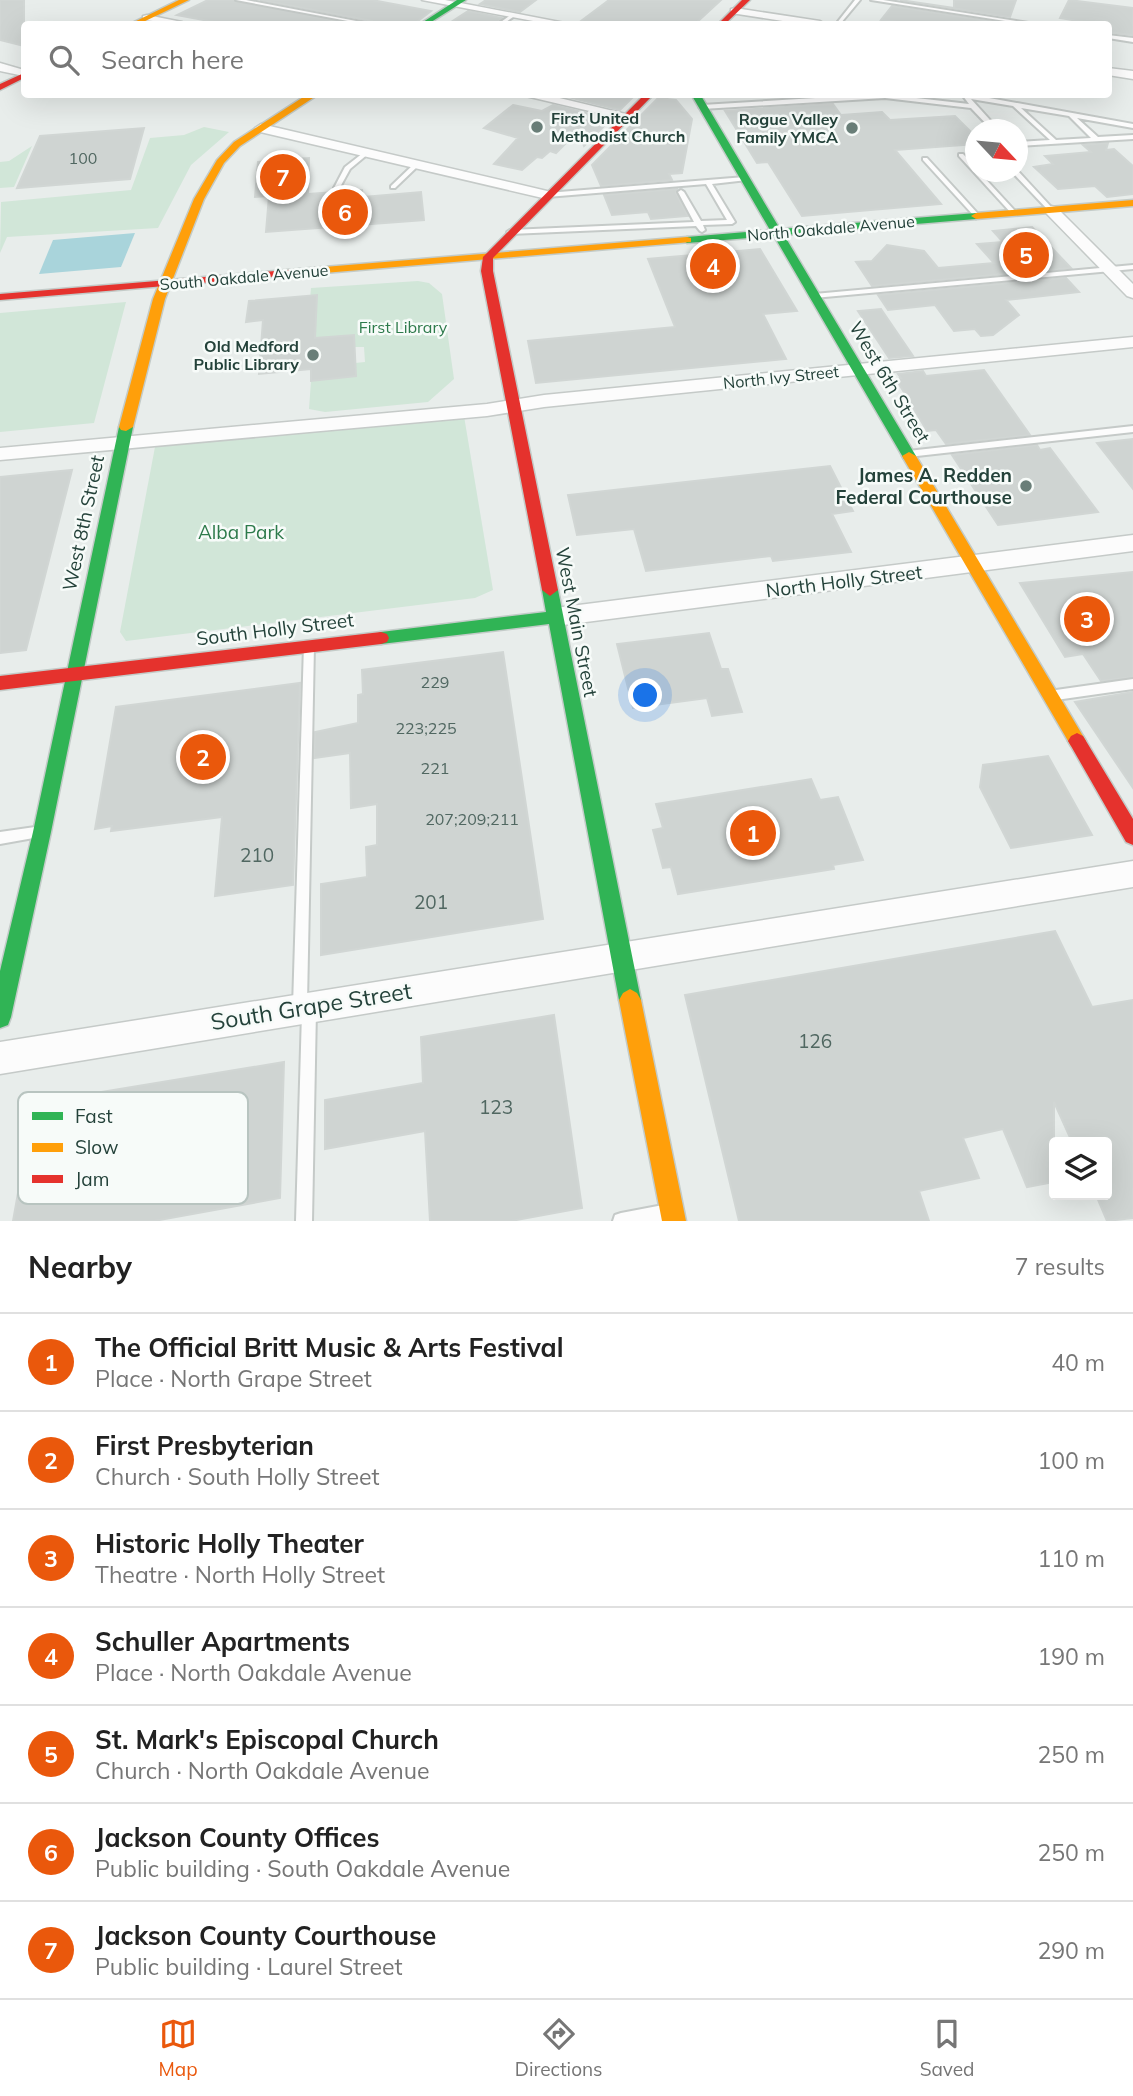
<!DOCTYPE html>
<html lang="en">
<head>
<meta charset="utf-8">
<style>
  :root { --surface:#fff; --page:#f6f6f6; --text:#222; --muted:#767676; --line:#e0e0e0; --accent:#ea580c }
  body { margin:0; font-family:Mulish,sans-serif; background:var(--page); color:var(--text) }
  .controls { position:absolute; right:21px; bottom:21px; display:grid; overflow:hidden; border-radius:7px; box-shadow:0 7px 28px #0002 }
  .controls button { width:63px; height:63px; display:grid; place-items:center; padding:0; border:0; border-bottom:2px solid var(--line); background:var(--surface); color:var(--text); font:35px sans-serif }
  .compass { position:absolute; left:965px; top:119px; width:63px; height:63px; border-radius:50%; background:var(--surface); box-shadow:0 7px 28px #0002; rotate:116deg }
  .you { position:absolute; left:646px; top:696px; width:24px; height:24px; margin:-18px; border:5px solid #fff; border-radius:50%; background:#1a73e8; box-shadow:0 0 0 10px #1a73e833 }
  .badge { display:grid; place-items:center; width:46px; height:46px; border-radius:50%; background:var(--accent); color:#fff; font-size:23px; font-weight:700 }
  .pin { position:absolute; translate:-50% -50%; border:4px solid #fff; box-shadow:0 2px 7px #0006 }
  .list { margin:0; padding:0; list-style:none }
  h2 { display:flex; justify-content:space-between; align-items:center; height:91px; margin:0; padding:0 28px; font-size:30px }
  h2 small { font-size:23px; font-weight:400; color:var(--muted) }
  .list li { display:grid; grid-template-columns:46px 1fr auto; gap:21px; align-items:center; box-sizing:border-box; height:98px; padding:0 28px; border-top:2px solid var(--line) }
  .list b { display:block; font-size:26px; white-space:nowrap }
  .list p { margin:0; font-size:23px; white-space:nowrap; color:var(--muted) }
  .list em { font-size:23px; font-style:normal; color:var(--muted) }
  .icon { flex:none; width:38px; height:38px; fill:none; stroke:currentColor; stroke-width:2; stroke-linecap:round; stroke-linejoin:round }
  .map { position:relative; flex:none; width:1133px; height:1221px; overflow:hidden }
  .search { position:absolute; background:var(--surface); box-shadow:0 7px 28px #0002; left:21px; right:21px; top:21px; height:77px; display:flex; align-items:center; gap:18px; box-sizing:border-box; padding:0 24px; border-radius:7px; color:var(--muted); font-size:26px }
  .sheet { height:777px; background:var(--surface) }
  nav { display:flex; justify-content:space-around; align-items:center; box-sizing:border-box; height:98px; border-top:2px solid var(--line); background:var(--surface); font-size:19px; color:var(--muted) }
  nav a { display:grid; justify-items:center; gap:4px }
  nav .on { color:var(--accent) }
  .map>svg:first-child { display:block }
  .green { fill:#d1e6d8 }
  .water { fill:#a9d4db }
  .building { fill:#cfd4d2; stroke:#d1d6d4; stroke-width:2 }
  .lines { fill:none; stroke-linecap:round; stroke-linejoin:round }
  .lane-casing { stroke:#c5cac8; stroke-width:4 }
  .street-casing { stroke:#c5cac8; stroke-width:3 }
  .fast-casing { stroke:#c3cbc8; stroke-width:3 }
  .slow-casing { stroke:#c3cbc8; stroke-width:3 }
  .jam-casing { stroke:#c3cbc8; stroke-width:3 }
  .lane { fill:#fcfcfc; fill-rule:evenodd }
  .street { fill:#fcfcfc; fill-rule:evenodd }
  .fast { fill:#30b455; fill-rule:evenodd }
  .slow { fill:#ff9f0a; fill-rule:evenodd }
  .jam { fill:#e5322d; fill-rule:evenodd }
  .poi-dot { fill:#697e78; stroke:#f7fbf9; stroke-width:2.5 }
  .labels { text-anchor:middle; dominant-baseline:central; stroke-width:5; stroke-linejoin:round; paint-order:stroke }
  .far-poi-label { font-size:16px; font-weight:bold; fill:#24423a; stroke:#f7fbf9; text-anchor:end }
  .number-label { font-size:16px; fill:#506761 }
  .far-street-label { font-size:16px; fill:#24423a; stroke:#f7fbf9 }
  .far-park-label { font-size:16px; fill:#2d7a4b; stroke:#f7fbf9 }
  .street-label { font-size:19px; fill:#24423a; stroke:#f7fbf9 }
  .poi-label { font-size:19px; font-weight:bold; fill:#24423a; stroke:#f7fbf9; text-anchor:end }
  .park-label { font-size:19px; fill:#2d7a4b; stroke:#f7fbf9 }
  .near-number-label { font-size:19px; fill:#506761 }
  .near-street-label { font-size:23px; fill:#24423a; stroke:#f7fbf9 }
  .key { fill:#f7fbf9; stroke:#b8c4c0; stroke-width:2 }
  .key-label { font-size:19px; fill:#24423a }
</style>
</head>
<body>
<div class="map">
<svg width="1133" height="1221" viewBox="0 0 1133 1221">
  <rect width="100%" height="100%" fill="#e8edeb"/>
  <path class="green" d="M204,127L229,132L191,165L158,228L7,237L0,253L1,202L131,190L150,138L184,135Z
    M32,146L14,187L0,188V162L9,161Z
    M418,281L429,283L442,294L454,379L428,402L325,412L309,409L311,381L356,376L355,363L365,362L364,347H355L354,335L314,338L308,323L311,288Z
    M126,302L94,423L0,432V313Z
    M464,416L493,590L475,598L126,641L120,632L155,447Z"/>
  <path class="water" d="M135,233L121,267L39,274L53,240Z"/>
  <path class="building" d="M0,0H24V46L0,40Z
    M208,0H233L352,24H225L177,15Z
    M260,0H372L431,11L414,24H374L372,21Z
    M486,0H536L520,12L480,4Z
    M609,0H721L695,24H577Z
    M900,0L954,8V0H1016L1010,17Z
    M1069,0L1133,8V35L1109,32V24H1083L1084,22L1060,18Z
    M892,6L1007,24H898L899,22L881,20Z
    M468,11L502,18L496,24H448Z
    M566,94H615L634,96L620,110L564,96Z
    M658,98L676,100L692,119L682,173L669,174L672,180L601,186L592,165Z
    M833,104L841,115L882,112L890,120L955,116L976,137V144L895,150L941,204L802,216L768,162L757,163L725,111Z
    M513,105L542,111L553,105L611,119L584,146L578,131L556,153L550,151L542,158L537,157L522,170L494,164L518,138L484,128Z
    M144,128L130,179L17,188L40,136Z
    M1108,143L1106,150L1114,149L1133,166V194L1107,197L1095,186L1058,189L1034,167L1053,164L1045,156L1091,152L1083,145Z
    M294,155V159L309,158L308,194L362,190L363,197L421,192L424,220L266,232L269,196L255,197L258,162L274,161V156Z
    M677,189L676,193L688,216L651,219L648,212L612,215L604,195Z
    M1032,227L1071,268L872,286L856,262L872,261L887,245L924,251L938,268L994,263L977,244L1003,242L993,231Z
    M760,249L797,311L763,314L786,359L536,383L528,341L675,327L648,259Z
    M1066,278L1079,292L1006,300L1019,315L993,335L981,336L975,329L954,331L935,305L888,310L878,295Z
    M317,295L315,338L354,335L356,376L311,381V369L259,374L263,320L246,322L249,301Z
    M881,309L913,356L889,358L858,311Z
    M984,370L1030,435L946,444L936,430L927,431L896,379L901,378L898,374L923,371L926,376Z
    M1133,439V489L1097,443Z
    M1037,445L1040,450L1050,448L1098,512L998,525L952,455Z
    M830,466L853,511L832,514L851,552L773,561L771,556L646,571L634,529L577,535L568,495Z
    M72,470L26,650L0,653V477Z
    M1133,572V677L1101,681L1083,654L1065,657L1020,583Z
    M709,633L721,669H728L742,712L712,716L707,698L633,708L617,644Z
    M503,652L543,919L321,955V884L367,877L366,847L377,845V804L351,808L350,753L314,758L315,732L358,723V695L363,694L362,670Z
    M300,683L293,885L215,896L222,817L111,831L112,826L95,829L116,707Z
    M1133,692V788L1075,702Z
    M1048,756L1092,835L1011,848L980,787L983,765Z
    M811,779L820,800L838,797L863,860L833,865L834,869L678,894L671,867L663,868L653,830L663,828L656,804Z
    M1055,931L1092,1007L1133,1000V1218L1107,1221L1096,1195H1107V1142H1072L1054,1102V1182L1027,1187L1003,1129L963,1138L979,1178L919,1191L929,1221H739L685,995Z
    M554,1015L582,1208L511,1221H430L425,1131L325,1149V1100L423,1083L421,1037Z
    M284,1062L280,1198L154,1221H13L34,1103Z"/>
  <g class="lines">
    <g class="lane-casing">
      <path id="lane" d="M236,0H246L372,24H364Z
        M855,0H860L840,24H836Z
        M871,0H883L1035,24H1025Z
        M512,14L516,15L503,24H498Z
        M1108,35L1133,38V42L1108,38Z
        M881,94L969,104L963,96L967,94L1133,124V128L1077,118L1098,137L1133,135V139L1018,146V142L1050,140L1013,106L971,99L999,130H992L971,108L885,98L702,109L699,107L702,105ZM1021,108L1069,116L1091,138L1056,140Z
        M363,153L368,154L350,169L339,189H335L334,188L345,167Z
        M959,154H963L976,167V172H979L1016,212V214H1012L959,156Z
        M923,158H927L979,215V217H975L923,160Z
        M413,165L418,166L395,188H391V186Z
        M1018,171L1053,209V211H1049L1012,172Z
        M745,177L747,178V180L712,184L735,222L732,224L703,225L705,230L702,232L700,231L696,226L510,234L507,232L510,230L694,222L678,192L681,190L684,192L701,221L727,220L706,184L547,197L544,195L547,193Z
        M1133,265V269L814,298L810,296L814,294Z
        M1133,426V432L908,457L903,454L908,451Z
        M309,641L313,642L314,645L307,1003L314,1004L316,1009L312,1221H296L302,1013L295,1012L293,1007L304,645L305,642Z
        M1133,679V689L1056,700L1052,698L1050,695L1052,692L1056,690Z
        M35,827L39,829L41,833L39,837L0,844V832Z
        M663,1205L669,1207L671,1213L669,1219L663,1221H613L615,1215L621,1213Z"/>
    </g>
    <g class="street-casing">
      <path id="street" d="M422,0H445L570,24H549Z
        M735,8L820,21L825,24H802L731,13V9Z
        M147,15L182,22L183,24L143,20V16Z
        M0,63L24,70V76L0,71Z
        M1108,68L1133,71V79L1108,75Z
        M517,94H543L634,116L628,120Z
        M261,124L547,191L554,195L547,199L256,131L255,128Z
        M1051,206L1056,207L1133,284V298L1127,296L1046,213V207Z
        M1133,337V347L544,407L487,416L0,460V448L487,404L544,395Z
        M1133,535V551L555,626L547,623L544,617L547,611L555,608Z
        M1133,861V887L0,1074V1042Z"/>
    </g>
    <g class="fast-casing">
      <path id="fast" d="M457,0H466L428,24H420Z
        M691,94H700L780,229L976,213L981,216L976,219L784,235L916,456L914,459H904L774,236L687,243L682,240L687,237L770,230Z
        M126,423L133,427L51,832L11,1017L8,1025L0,1028V971L33,832L119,427Z
        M550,584L558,590L641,1000L637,1007L630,1011L623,1007L619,1000L549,624L381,644L375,642L373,638L375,634L381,632L546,612L542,590Z"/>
    </g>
    <g class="slow-casing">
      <path id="slow" d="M179,0H189L139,24H130Z
        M308,94H319L240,146L224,163L204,199L165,299L133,427L126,431L121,430L119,427L153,299L194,199L217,160L234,142Z
        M1133,200V206L976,219L971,216L976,213Z
        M687,237L691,238V242L324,273L319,270L324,267Z
        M909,452L916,456L1083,736L1086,741L1083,746L1077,749L1071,746L902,456Z
        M630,989L637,993L641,1000L686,1221H662L619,1000L623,993Z"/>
    </g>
    <g class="jam-casing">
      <path id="jam" d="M742,0H750L725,24H718Z
        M24,73V78L0,90V84Z
        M645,94H654L493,258V271L558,590L550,596L542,590L481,271L483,257Z
        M324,267L328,268V272L0,300V294Z
        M381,632L387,634L389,638L387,642L381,644L0,690V676Z
        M1077,733L1083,736L1133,819V845L1126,842L1071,746L1068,741L1071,736Z"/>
    </g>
    <use href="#lane" class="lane"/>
    <use href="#street" class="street"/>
    <use href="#fast" class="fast"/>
    <use href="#slow" class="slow"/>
    <use href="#jam" class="jam"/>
  </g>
  <g class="poi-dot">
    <circle cx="537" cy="127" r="7"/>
    <circle cx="852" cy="128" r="7"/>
    <circle cx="313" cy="355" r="7"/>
    <circle cx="1026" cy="486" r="7"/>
  </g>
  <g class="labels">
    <g class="far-poi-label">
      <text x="551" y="118" text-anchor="start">First United<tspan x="551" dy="18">Methodist Church</tspan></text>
      <text x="838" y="119">Rogue Valley<tspan x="838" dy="18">Family YMCA</tspan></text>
      <text x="299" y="346">Old Medford<tspan x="299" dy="18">Public Library</tspan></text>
    </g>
    <g class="number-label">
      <text x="83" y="158">100</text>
      <text x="435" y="682">229</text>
      <text x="426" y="728">223;225</text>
      <text x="435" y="768">221</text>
      <text x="472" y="819">207;209;211</text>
    </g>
    <g class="far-street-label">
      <text transform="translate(831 228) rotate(-5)">North Oakdale Avenue</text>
      <text transform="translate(244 277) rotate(-5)">South Oakdale Avenue</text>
      <text transform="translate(781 377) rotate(-6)">North Ivy Street</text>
    </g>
    <g class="far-park-label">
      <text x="403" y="327">First Library</text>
    </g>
    <g class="street-label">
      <text transform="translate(890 382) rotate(59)">West 6th Street</text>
      <text transform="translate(83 523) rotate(-78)">West 8th Street</text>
      <text transform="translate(844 581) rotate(-7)">North Holly Street</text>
      <text transform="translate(577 622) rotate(79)">West Main Street</text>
      <text transform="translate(275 629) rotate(-7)">South Holly Street</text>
    </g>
    <g class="poi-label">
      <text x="1012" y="475">James A. Redden<tspan x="1012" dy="22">Federal Courthouse</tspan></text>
    </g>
    <g class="park-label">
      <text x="241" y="532">Alba Park</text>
    </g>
    <g class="near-number-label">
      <text x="257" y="855">210</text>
      <text x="431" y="902">201</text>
      <text x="815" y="1041">126</text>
      <text x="496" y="1107">123</text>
    </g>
    <g class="near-street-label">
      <text transform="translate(311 1006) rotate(-9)">South Grape Street</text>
    </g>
  </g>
  <rect x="18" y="1092" width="230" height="112" rx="10" class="key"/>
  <rect x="32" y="1112" width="31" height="8" fill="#30b455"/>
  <rect x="32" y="1143" width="31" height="9" fill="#ff9f0a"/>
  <rect x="32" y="1175" width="31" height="8" fill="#e5322d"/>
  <g class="key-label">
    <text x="75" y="1123">Fast</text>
    <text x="75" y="1154">Slow</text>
    <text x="75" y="1186">Jam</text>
  </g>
</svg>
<div class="controls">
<button><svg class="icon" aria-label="layers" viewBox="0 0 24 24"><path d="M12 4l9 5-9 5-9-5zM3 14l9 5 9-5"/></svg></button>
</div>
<svg class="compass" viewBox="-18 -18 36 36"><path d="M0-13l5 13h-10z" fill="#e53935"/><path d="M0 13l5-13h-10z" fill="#767676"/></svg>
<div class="you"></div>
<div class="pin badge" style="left:753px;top:833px">1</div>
<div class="pin badge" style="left:203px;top:757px">2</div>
<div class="pin badge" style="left:1087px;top:619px">3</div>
<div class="pin badge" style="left:713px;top:266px">4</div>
<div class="pin badge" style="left:1026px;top:255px">5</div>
<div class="pin badge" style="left:345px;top:212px">6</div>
<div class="pin badge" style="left:283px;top:177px">7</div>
<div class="search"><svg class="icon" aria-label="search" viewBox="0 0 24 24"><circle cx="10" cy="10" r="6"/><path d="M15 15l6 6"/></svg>Search here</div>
</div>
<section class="sheet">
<h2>Nearby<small>7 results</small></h2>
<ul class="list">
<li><span class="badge">1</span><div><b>The Official Britt Music &amp; Arts Festival</b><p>Place · North Grape Street</p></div><em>40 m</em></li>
<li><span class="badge">2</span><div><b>First Presbyterian</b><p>Church · South Holly Street</p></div><em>100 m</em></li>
<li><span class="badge">3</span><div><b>Historic Holly Theater</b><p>Theatre · North Holly Street</p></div><em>110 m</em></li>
<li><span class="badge">4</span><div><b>Schuller Apartments</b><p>Place · North Oakdale Avenue</p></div><em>190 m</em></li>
<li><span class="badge">5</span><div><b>St. Mark's Episcopal Church</b><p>Church · North Oakdale Avenue</p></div><em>250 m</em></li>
<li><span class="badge">6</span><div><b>Jackson County Offices</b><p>Public building · South Oakdale Avenue</p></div><em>250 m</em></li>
<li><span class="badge">7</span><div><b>Jackson County Courthouse</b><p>Public building · Laurel Street</p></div><em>290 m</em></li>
</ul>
</section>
<nav>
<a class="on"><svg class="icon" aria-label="map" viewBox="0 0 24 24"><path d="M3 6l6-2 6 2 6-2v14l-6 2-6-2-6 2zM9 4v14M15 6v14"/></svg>Map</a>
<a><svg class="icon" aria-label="directions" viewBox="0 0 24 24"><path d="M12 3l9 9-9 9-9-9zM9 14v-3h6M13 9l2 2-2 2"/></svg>Directions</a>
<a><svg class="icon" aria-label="saved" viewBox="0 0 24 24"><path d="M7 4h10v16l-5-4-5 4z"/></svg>Saved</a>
</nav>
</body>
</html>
